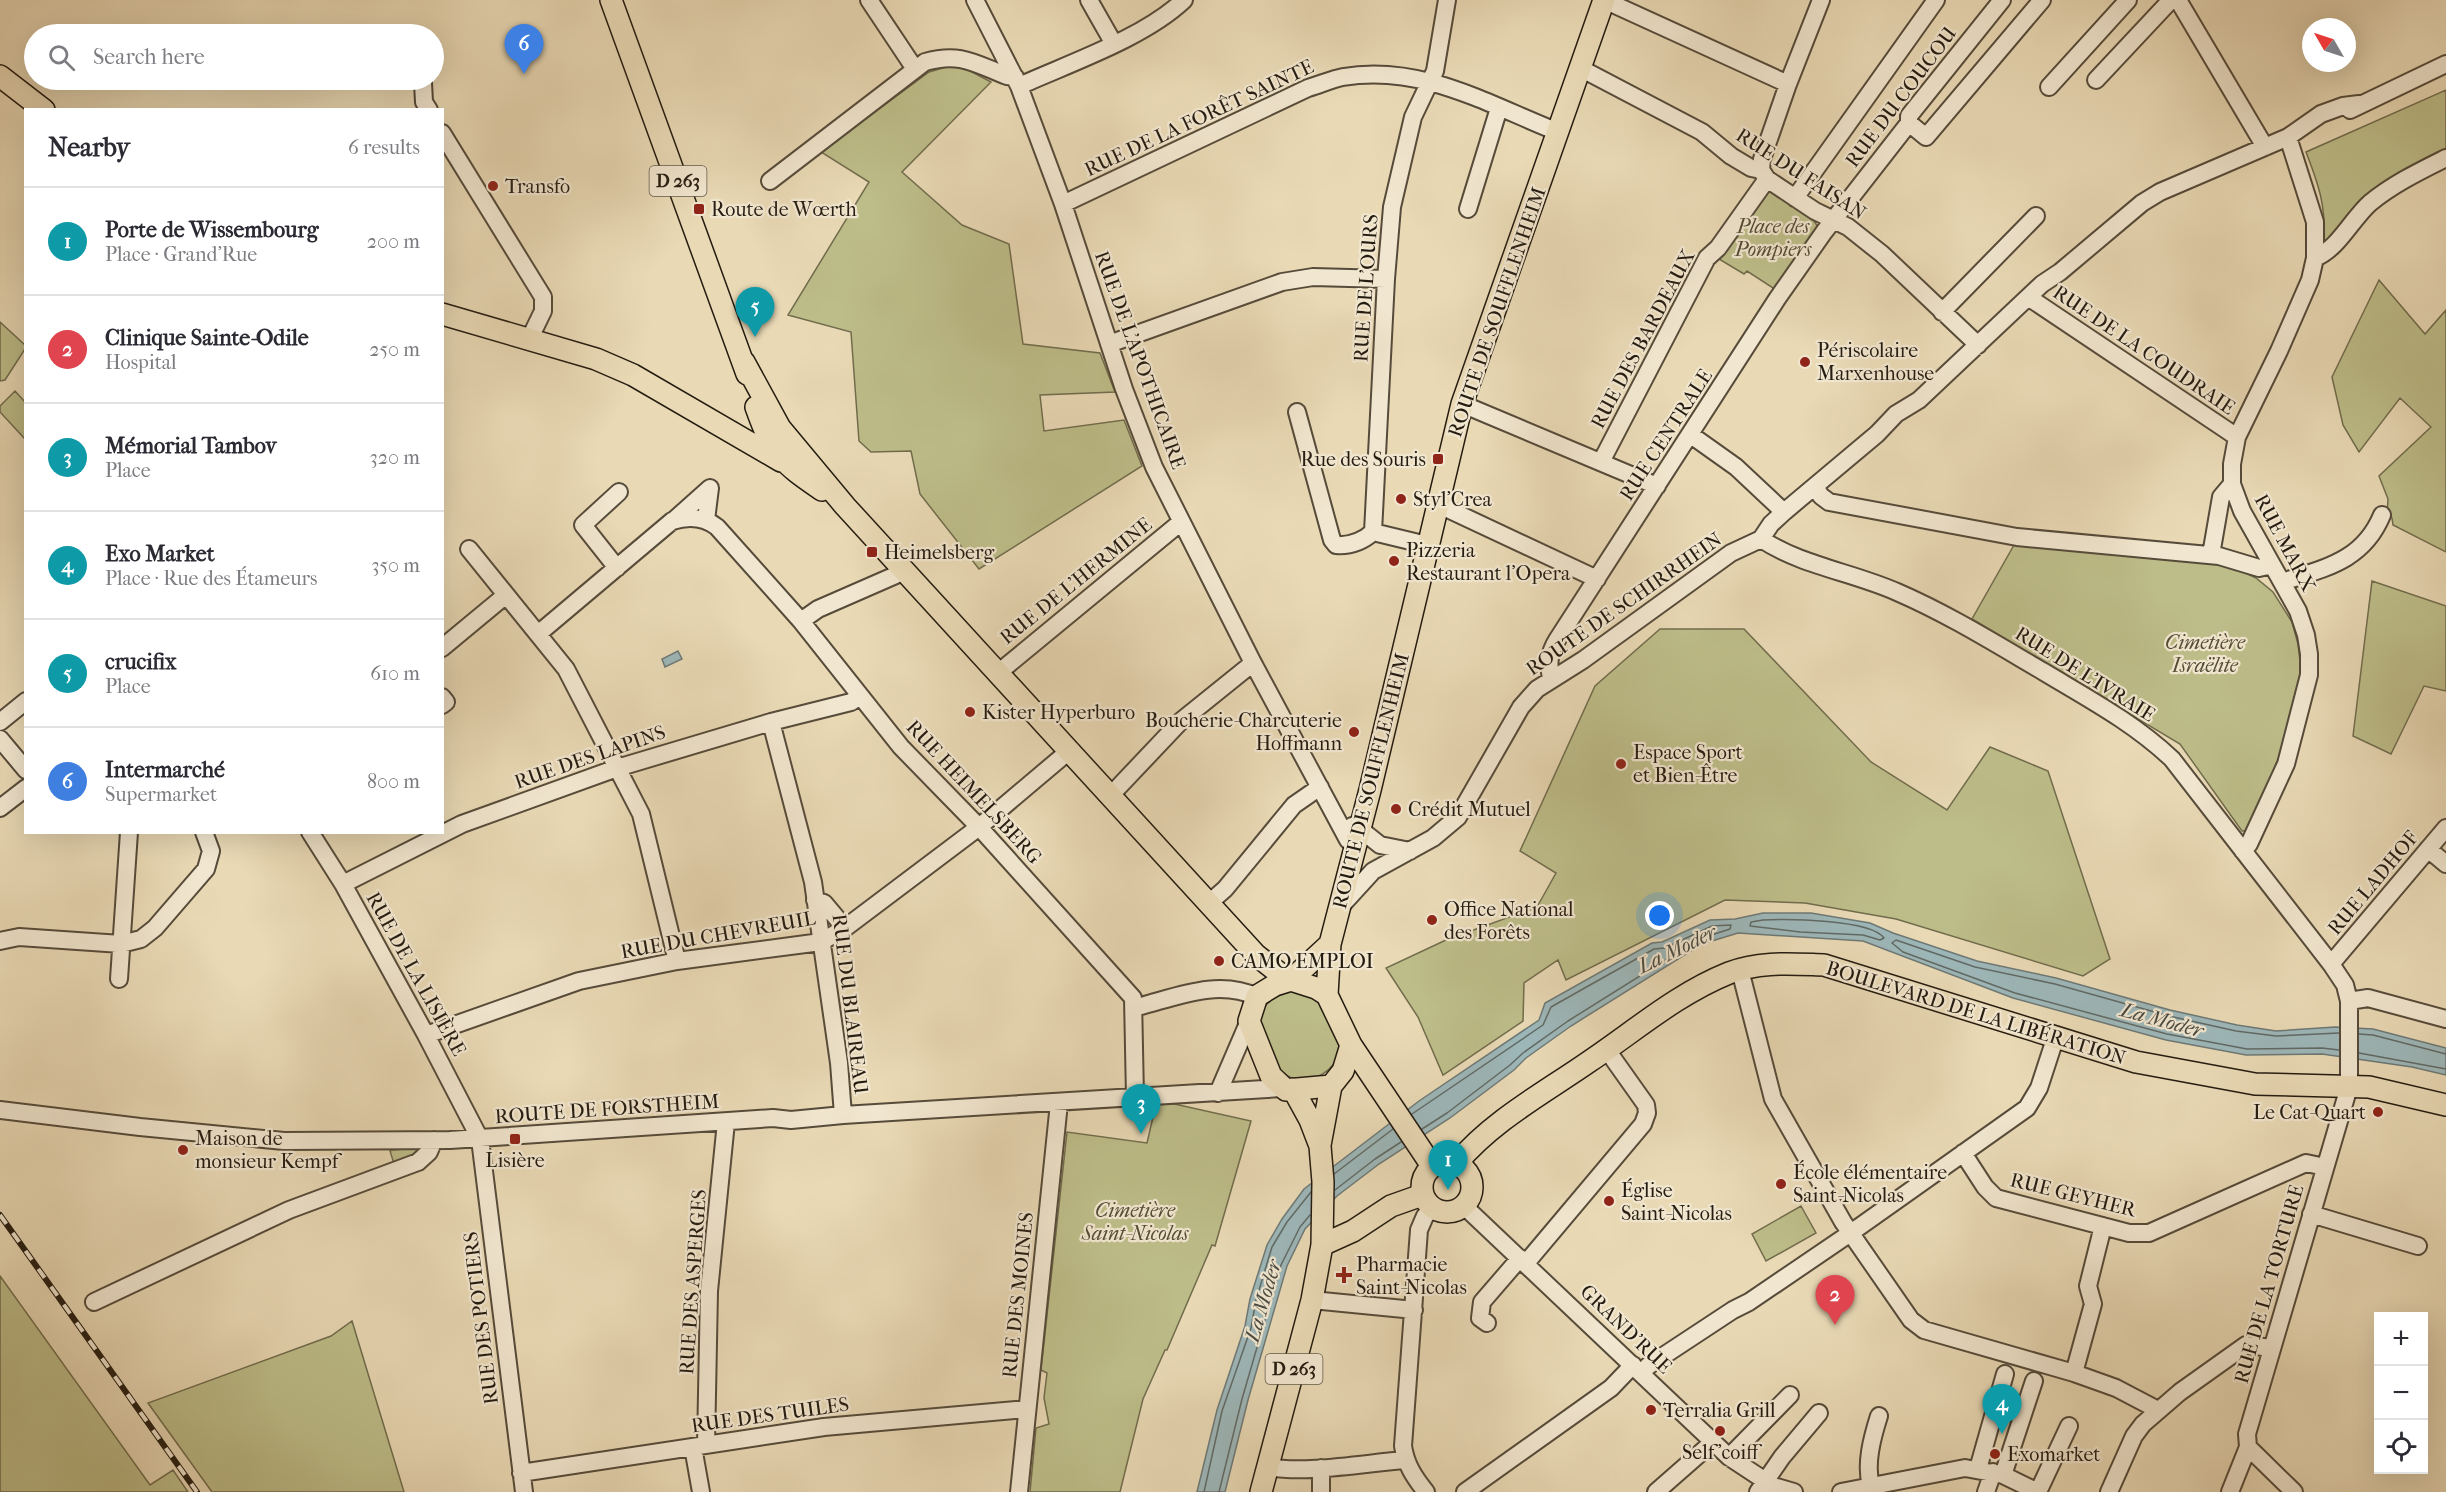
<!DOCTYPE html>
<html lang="en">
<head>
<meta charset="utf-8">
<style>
  :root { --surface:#fff; --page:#f7f7f7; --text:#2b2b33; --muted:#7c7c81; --line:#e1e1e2; --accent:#8f2418 }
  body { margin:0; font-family:"IM FELL French Canon",serif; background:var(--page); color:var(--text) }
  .controls { position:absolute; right:18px; bottom:18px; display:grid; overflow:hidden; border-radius:0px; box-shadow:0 6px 24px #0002 }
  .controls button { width:54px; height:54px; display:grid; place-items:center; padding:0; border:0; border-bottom:2px solid var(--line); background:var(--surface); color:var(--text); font:30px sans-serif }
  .compass { position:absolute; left:2302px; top:18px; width:54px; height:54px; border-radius:50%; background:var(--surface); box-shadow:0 6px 24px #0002; rotate:309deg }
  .you { position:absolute; left:1660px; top:916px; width:21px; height:21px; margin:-15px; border:4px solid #fff; border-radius:50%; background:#1a73e8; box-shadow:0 0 0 9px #1a73e833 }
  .badge { display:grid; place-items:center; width:39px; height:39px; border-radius:50%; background:var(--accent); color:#fff; font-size:20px; font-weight:700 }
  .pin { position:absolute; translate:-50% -50px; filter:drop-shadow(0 2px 3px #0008) }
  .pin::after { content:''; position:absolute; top:32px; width:21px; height:18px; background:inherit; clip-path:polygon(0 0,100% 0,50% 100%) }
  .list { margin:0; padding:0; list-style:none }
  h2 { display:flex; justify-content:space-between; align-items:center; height:78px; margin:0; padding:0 24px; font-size:26px }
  h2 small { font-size:20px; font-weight:400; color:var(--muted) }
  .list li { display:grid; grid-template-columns:39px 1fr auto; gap:18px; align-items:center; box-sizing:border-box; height:108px; padding:0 24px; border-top:2px solid var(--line) }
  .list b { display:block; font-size:22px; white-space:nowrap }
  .list p { margin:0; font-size:20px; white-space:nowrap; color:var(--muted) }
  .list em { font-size:20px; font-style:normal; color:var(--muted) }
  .icon { flex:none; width:33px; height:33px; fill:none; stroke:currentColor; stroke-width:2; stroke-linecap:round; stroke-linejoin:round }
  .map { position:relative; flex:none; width:2446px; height:1492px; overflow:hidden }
  .search { position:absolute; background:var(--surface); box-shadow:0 6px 24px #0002; left:24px; top:24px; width:420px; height:66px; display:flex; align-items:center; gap:15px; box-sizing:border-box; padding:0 21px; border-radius:33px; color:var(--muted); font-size:22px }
  .panel { position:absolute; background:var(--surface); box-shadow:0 6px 24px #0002; left:24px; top:108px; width:420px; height:726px; border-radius:0px }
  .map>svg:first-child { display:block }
  .green { fill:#bdbd89; stroke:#716c4d; stroke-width:1.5 }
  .water { fill:#9db7b9; stroke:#6d7976; stroke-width:1.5 }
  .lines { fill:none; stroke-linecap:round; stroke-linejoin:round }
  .shore { stroke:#616a65; stroke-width:1.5 }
  .minor-casing { stroke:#564b3a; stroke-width:20 }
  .major-casing { stroke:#251c11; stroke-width:24 }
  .minor { stroke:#f1e6cf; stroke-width:16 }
  .major { stroke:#e9d9b5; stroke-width:21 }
  .rail-casing { stroke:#251c11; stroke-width:6 }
  .rail { stroke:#f1e6cf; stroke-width:4; stroke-dasharray:11; stroke-linecap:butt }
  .poi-dot { fill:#8f2418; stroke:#f1e6cf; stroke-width:2 }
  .labels { text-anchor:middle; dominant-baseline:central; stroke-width:4.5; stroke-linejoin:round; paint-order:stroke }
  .shield { fill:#f1e6cf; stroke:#62594a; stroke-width:1.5 }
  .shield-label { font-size:18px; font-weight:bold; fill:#251c11 }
  .street-label { font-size:20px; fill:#251c11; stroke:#f1e6cf }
  .poi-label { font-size:20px; fill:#251c11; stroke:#f1e6cf; text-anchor:start }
  .park-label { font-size:20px; font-style:italic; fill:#534c35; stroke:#f1e6cf }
  .water-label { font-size:21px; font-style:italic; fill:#494a43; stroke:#f1e6cf }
</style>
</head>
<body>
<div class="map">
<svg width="2446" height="1492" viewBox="0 0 2446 1492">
  <rect width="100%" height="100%" fill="#e9d9b5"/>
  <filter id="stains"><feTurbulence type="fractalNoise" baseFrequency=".00333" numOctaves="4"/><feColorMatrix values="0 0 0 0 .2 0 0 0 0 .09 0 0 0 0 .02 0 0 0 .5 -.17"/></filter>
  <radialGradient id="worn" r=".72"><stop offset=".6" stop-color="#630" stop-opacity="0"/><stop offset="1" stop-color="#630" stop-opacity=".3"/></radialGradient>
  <path class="green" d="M957,64L991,82L902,172L962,225L1009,244L1023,344L1100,353L1115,392L1040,395L1044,431L1124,420L1142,466L979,569L920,494L911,451L871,452L859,441L851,332L788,315L869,182L821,152L929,72Z
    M2446,90V155L2324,246C2326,207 2320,188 2306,152Z
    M1768,189L1814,221L1818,227L1776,290L1747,271L1744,274L1719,259Z
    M2379,280L2425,334L2446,310V552L2393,525L2392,518L2387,516L2388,499L2379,476L2431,427L2400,398L2359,452L2343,425L2332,377Z
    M0,322L26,346L25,349L5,380L0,381Z
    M15,391L25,402V439L0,412V406Z
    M2014,545L2229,565L2256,578L2273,592L2292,622L2298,644L2301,670L2282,750L2248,831H2242L2180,744L1972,619Z
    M2372,581L2446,606V691L2424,686L2391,754L2353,736Z
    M1660,629H1744L1871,762L1947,810L1990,747L2048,771L2110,959L2083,976L1896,919L1805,903L1725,900L1566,980L1558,960L1524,983L1523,1021L1443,1075L1418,1017L1386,968L1446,940L1537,907L1556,873L1520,851L1595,686Z
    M1298,991L1318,1000C1325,1013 1334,1026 1338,1039C1345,1063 1320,1082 1298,1080C1292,1079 1286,1075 1281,1072C1275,1059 1261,1035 1260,1022C1259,1002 1282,992 1298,991Z
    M1170,1103L1251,1121L1215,1246L1212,1245L1167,1350H1165L1143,1399L1120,1492H1030L1036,1428L1049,1424L1044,1398L1047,1373L1041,1370L1067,1132L1147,1143L1156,1104Z
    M418,1148L421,1151L395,1167L390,1151L392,1150Z
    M1801,1206L1816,1233L1766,1261L1752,1234Z
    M0,1276L150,1485L173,1470L188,1492H0Z
    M352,1321L404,1492H212L148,1403L331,1336Z"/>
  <path class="water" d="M678,651L682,659L665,667L662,659Z
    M1763,913H1811L1870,923L1893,933L1977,961L2056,978L2170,1010L2237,1025L2276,1031L2335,1027L2373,1029L2446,1048V1075L2412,1067L2322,1054L2246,1055L2166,1040L2013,998L1863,941L1738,933L1702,944L1571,1026L1526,1058L1514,1070L1450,1118L1379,1164L1337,1196L1305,1229L1287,1266L1248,1400L1225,1492H1197L1217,1410L1245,1326L1250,1299L1267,1245L1282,1219L1304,1189L1419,1101L1539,1020L1545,1003L1652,943L1662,942L1710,920L1735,919Z"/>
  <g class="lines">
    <path class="shore" d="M1763,920C1787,919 1870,919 1884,938L1880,940L1863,935L1800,932L1750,926L1751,922Z
      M2339,1033L2276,1036L2236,1031L2169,1016L2055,984L1975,967L1896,940L1892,943L1903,952L2015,993L2167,1034L2247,1049L2322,1048L2339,1050
      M2359,1034L2373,1035L2446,1054
      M2359,1053L2446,1069
      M1412,1114L1543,1025L1551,1007L1654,949L1665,948L1712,926L1731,925L1730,929L1699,939L1568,1021L1523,1053L1510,1065L1447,1113L1422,1129
      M1334,1174L1393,1129
      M1335,1190L1375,1159L1401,1142
      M1204,1492L1222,1411L1251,1328L1256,1300L1272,1247L1287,1222L1311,1192
      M1219,1492L1242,1399L1281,1265L1300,1227L1310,1215"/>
    <g class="minor-casing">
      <path id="minor" d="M869,0L915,69
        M975,0L1019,86L1063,204L1124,389L1154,467L1253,663L1348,840L1356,845
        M1089,0L1114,44
        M1604,0L1788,84
        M2178,0L2265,147
        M1580,68L1702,132L1731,156L1751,168L1761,170L1767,179L1815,211L1848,227L1882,254L1978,345
        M2096,80L2171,0
        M423,83L424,102L429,110
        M1019,86C1070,63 1144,38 1184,0
        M2049,87L2128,0
        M2350,110L2446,64
        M1909,123L1926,137L2042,0
        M442,133L543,297V311L529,340
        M1761,170L1762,159L1788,84L1821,0
        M770,181L925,62C960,52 974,63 1007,76L1015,77
        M1795,198L1936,0
        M1063,204L1308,88C1319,85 1332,79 1343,77C1422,64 1487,104 1558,132
        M1468,209L1499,108
        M2315,258C2339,248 2351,220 2370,203C2393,184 2420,171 2446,158
        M2028,297L2237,437
        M1942,312L2036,216
        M1109,344L1282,282L1313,277L1386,279
        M1462,404L1657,486
        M1297,412L1332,540L1336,545C1350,546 1363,541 1373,532
        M1691,435L1736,467L1784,512
        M1601,462L1707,258L1718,248L1767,179
        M1815,487L1821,496L1829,502L2017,537L2219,556L2259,568L2272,565
        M1437,504L1597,579
        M673,521L710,488L706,520
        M1761,539C1802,566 1852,572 1897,592C1948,614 1996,644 2044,672C2089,699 2134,723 2172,759L2331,964L2345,985L2349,1001V1087L2247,1434L2248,1447L2230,1492
        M1427,545L1373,532L1386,279L1392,207L1413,117L1435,71L1447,0
        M469,549L566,669L641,814L677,961
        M2211,555L2221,497L2232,484
        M617,568L583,525L619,492
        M905,571L818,609L801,621L901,747L979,827L1133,998L1135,1097
        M2282,582C2325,568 2363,561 2382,515
        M538,634L672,521C688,516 703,516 717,527L801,621
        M442,648L506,595
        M998,673L1181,522
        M1551,679C1548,663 1549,653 1557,640L1777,299L1824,232L1909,123V116L2002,0
        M442,697L446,702L442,705
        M0,722L26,701
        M771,722L813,882L839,1063L843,1115
        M0,739L26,770
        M1110,796L1181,721L1253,663
        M0,808L26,788
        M1352,826L1360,829L1380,845L1410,851
        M310,832L343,884L426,1035L480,1139L524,1492
        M2428,849L2446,864
        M2243,851L2249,844L2286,764L2309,675V654L2306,635L2298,611L2242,511L2232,484V464L2237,437L2279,351L2310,280L2315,258V222L2288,137
        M343,884L462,824L617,768L771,722L851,702L860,696
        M815,900L824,903L845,928
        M1209,903L1225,889L1294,805L1320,787
        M1341,906L1373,871L1433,838L1458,817L1521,707L1537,689L1583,660L1731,553L1761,539L1771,524L1784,512L1877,434L1896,414L1919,400L2042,284L2060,272L2142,203L2160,192L2288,137L2321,114L2343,106L2359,104
        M0,941L19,937L121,944L141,939L155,928L206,869L211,851L204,832
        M2331,964L2446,828
        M1740,970L1773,1099L1843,1222L1911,1320L1924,1330L2074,1373L2116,1388L2158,1410
        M119,979L129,832
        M2349,1001L2368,998L2446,1019
        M1134,1004L1141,1006C1179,996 1219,979 1257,997
        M426,1035L579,981L677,961L821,942L845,928L979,827L1069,751
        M1218,1093L1249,1021
        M0,1110L140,1127L284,1141L450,1140L773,1118L791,1120L843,1115L1282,1088
        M1963,1153L1985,1187L1996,1198L2129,1233H2149L2306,1163L2325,1167
        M1464,1206L1729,1457L1773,1486L1794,1492
        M2311,1214L2418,1246
        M1526,1263L1643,1124L1647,1113L1646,1105L1607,1050
        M1312,1300L1414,1310
        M94,1302L289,1210L418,1162L429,1152L434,1140
        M1487,1323L1480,1318L1482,1302L1520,1258
        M1642,1373L1648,1366L1733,1310L1749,1302L1852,1232L2027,1108L2039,1088L2055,1039
        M2074,1373L2093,1304L2088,1286L2103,1226
        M706,1445L709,1291L726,1122
        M693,1447L701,1492
        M2248,1447L2294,1492
        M1729,1457L1790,1395
        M1268,1467C1305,1474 1366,1463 1405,1460
        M1321,1468V1492
        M1978,1469L2005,1374
        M521,1473L824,1427L1027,1409
        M2003,1475L2034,1381
        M1871,1486C1865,1464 1872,1438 1879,1416
        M1019,1492L1059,1103
        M1426,1492C1414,1477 1406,1465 1403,1446L1419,1230L1425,1216L1432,1209
        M1465,1492L1611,1388L1633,1365
        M1656,1492L1713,1442
        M1758,1492L1782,1457L1819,1413
        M1841,1492L1965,1468L2003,1475L2038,1492
        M1986,1492L1993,1472
        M2038,1492L2069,1426
        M2109,1492L2134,1436L2143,1424L2180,1392L2246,1345L2272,1348"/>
    </g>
    <g class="major-casing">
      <path id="major" d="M611,0L747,374
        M0,76L44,110
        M442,314L596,359L633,375L781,461
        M744,362L780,428L845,506L1256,955L1288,980
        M756,407C773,455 781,462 822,490
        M1291,980L1330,944
        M1327,995L1330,944L1370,790L1462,404L1604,0
        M1351,1045L1343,1071L1331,1086L1286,1090L1271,1076L1249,1021L1257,996L1275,985L1291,980L1316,988L1327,995L1351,1045L1432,1166
        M1320,1145L1331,1086
        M1422 1187a25 25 0 1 1 50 0a25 25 0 1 1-50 0Z
        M1456,1164C1493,1120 1544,1093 1590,1061C1636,1030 1677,994 1729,973C1759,961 1792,964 1824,965L2136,1062L2255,1084L2369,1087L2446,1105
        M1322,1245L1353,1231L1391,1206L1422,1195
        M1261,1492L1312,1300L1322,1245L1323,1182L1320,1146L1310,1120L1293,1089"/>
    </g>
    <use href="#minor" class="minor"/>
    <use href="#major" class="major"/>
    <g class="rail-casing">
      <path id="rail" d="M0,1215L197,1492"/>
    </g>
    <use href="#rail" class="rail"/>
  </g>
  <g class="poi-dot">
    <circle cx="493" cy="186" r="6"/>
    <rect x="693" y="203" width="12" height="12" rx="3"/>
    <circle cx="1805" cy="362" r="6"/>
    <rect x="1432" y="453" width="12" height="12" rx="3"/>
    <circle cx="1401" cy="499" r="6"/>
    <rect x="866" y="546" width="12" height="12" rx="3"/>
    <circle cx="1394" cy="561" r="6"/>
    <circle cx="970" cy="712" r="6"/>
    <circle cx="1354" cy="732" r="6"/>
    <circle cx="1621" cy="764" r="6"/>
    <circle cx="1396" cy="809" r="6"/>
    <circle cx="1432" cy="920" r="6"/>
    <circle cx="1219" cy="961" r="6"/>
    <circle cx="2378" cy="1112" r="6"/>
    <rect x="509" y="1133" width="12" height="12" rx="3"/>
    <circle cx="183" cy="1150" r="6"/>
    <circle cx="1781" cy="1184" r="6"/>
    <circle cx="1609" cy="1201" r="6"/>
    <path d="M1341 1266h6v6h6v6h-6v6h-6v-6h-6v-6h6z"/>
    <circle cx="1651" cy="1410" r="6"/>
    <circle cx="1720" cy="1431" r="6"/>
    <circle cx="1995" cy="1454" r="6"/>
  </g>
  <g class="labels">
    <g class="shield">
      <rect x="649.5" y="166" width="57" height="30" rx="4.5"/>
      <rect x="1265.5" y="1354" width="57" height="30" rx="4.5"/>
    </g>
    <g class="shield-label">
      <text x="678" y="181">D 263</text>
      <text x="1294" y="1369">D 263</text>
    </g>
    <g class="street-label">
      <text transform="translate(1901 97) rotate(-53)">RUE DU COUCOU</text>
      <text transform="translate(1199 118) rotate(-25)">RUE DE LA FORÊT SAINTE</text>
      <text transform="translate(1801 174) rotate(33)">RUE DU FAISAN</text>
      <text transform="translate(1366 288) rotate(-86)">RUE DE L'OURS</text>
      <text transform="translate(1497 312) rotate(-71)">ROUTE DE SOUFFLENHEIM</text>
      <text transform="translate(1643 339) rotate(-62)">RUE DES BARDEAUX</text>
      <text transform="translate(2144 350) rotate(34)">RUE DE LA COUDRAIE</text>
      <text transform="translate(1140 360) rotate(70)">RUE DE L'APOTHICAIRE</text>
      <text transform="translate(1666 435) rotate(-57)">RUE CENTRALE</text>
      <text transform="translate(2285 543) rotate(62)">RUE MARX</text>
      <text transform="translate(1076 581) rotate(-39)">RUE DE L'HERMINE</text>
      <text transform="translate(1624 604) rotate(-35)">ROUTE DE SCHIRRHEIN</text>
      <text transform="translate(2085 674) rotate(32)">RUE DE L'IVRAIE</text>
      <text transform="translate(590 757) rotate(-19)">RUE DES LAPINS</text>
      <text transform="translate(1371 781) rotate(-76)">ROUTE DE SOUFFLENHEIM</text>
      <text transform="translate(974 792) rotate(47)">RUE HEIMELSBERG</text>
      <text transform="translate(2373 883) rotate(-50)">RUE LADHOF</text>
      <text transform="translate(718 935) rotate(-10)">RUE DU CHEVREUIL</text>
      <text transform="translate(416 974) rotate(61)">RUE DE LA LISIÈRE</text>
      <text transform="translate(850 1004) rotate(83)">RUE DU BLAIREAU</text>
      <text transform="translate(1976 1013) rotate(17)">BOULEVARD DE LA LIBÉRATION</text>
      <text transform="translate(607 1109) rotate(-4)">ROUTE DE FORSTHEIM</text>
      <text transform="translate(2073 1195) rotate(14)">RUE GEYHER</text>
      <text transform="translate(693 1282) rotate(-86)">RUE DES ASPERGES</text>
      <text transform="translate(2269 1284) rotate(-74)">RUE DE LA TORTURE</text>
      <text transform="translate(1018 1295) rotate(-84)">RUE DES MOINES</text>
      <text transform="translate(481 1318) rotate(-97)">RUE DES POTIERS</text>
      <text transform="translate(1626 1329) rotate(44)">GRAND'RUE</text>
      <text transform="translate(770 1415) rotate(-8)">RUE DES TUILES</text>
    </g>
    <g class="poi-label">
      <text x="505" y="186">Transfo</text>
      <text x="711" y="209">Route de Wœrth</text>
      <text x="1817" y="350">Périscolaire<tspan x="1817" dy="23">Marxenhouse</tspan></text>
      <text x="1426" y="459" text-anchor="end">Rue des Souris</text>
      <text x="1413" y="499">Styl'Crea</text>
      <text x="1406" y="550">Pizzeria<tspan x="1406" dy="23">Restaurant l’Opera</tspan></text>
      <text x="884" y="552">Heimelsberg</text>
      <text x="982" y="712">Kister Hyperburo</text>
      <text x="1342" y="720" text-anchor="end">Boucherie-Charcuterie<tspan x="1342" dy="23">Hoffmann</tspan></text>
      <text x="1633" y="752">Espace Sport<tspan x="1633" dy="23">et Bien-Être</tspan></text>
      <text x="1408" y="809">Crédit Mutuel</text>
      <text x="1444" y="909">Office National<tspan x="1444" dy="23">des Forêts</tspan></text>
      <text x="1231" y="961">CAMO EMPLOI</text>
      <text x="2366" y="1112" text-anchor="end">Le Cat-Quart</text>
      <text x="195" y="1138">Maison de<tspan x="195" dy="23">monsieur Kempf</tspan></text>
      <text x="515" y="1160" text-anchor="middle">Lisière</text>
      <text x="1793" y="1172">École élémentaire<tspan x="1793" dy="23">Saint-Nicolas</tspan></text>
      <text x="1621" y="1190">Église<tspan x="1621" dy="23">Saint-Nicolas</tspan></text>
      <text x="1356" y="1264">Pharmacie<tspan x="1356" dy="23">Saint-Nicolas</tspan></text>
      <text x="1663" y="1410">Terralia Grill</text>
      <text x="1720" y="1452" text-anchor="middle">Self'coiff</text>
      <text x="2007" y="1454">Exomarket</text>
    </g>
    <g class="park-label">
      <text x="1773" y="226">Place des<tspan x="1773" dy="23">Pompiers</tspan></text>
      <text x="2205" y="642">Cimetière<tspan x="2205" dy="23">Israëlite</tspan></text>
      <text x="1135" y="1210">Cimetière<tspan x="1135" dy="23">Saint-Nicolas</tspan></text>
    </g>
    <g class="water-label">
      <text transform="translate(1677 949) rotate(-26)">La Moder</text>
      <text transform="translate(2162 1020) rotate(15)">La Moder</text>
      <text transform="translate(1263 1301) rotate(-74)">La Moder</text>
    </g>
  </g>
  <rect width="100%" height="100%" filter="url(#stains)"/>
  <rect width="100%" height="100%" fill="url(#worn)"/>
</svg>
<div class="controls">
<button>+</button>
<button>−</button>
<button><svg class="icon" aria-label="locate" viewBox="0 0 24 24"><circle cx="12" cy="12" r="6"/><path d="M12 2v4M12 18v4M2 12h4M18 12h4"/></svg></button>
</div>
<svg class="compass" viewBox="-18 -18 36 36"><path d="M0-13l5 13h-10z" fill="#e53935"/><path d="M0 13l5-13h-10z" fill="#7c7c81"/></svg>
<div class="you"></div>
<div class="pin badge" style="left:1448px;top:1190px;background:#0f9aa8">1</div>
<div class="pin badge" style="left:1835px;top:1325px;background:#e0444e">2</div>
<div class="pin badge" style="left:1141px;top:1134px;background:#0f9aa8">3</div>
<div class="pin badge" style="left:2002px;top:1434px;background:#0f9aa8">4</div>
<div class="pin badge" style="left:755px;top:337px;background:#0f9aa8">5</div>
<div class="pin badge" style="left:524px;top:74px;background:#3f7fe0">6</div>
<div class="search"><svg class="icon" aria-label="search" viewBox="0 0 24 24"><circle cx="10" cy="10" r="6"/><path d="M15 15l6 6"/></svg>Search here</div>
<section class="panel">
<h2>Nearby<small>6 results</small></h2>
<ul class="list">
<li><span class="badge" style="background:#0f9aa8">1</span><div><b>Porte de Wissembourg</b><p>Place · Grand'Rue</p></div><em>200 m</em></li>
<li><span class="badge" style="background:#e0444e">2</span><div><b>Clinique Sainte-Odile</b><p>Hospital</p></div><em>250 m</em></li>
<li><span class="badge" style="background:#0f9aa8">3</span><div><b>Mémorial Tambov</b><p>Place</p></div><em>320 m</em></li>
<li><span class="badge" style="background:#0f9aa8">4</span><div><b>Exo Market</b><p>Place · Rue des Étameurs</p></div><em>350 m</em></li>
<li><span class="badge" style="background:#0f9aa8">5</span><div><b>crucifix</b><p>Place</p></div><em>610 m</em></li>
<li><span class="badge" style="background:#3f7fe0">6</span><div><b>Intermarché</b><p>Supermarket</p></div><em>800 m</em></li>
</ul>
</section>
</div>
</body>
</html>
